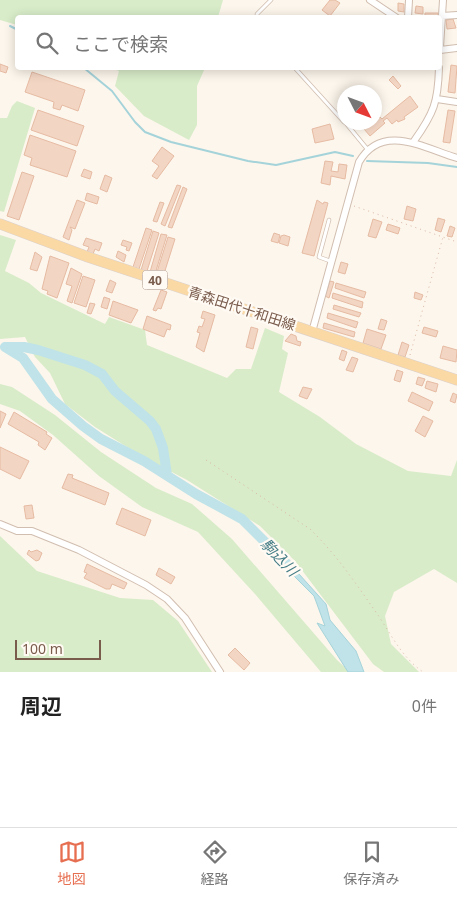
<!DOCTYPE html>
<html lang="ja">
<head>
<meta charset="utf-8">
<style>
  :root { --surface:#fff; --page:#f2f2f2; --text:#222; --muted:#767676; --line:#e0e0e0; --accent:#e76f51 }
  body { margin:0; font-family:"Noto Sans","Noto Sans JP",sans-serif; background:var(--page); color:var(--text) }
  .compass { position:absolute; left:337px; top:85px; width:45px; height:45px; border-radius:50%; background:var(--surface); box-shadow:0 2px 12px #0003; rotate:132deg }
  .scale { position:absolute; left:15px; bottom:12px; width:86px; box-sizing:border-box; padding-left:5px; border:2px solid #7a5c4d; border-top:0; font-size:14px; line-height:18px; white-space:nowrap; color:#7a5c4d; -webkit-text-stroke:4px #fffaf3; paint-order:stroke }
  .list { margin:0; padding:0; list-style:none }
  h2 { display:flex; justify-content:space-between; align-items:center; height:65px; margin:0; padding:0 20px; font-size:21px }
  h2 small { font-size:16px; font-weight:400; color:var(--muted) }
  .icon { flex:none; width:28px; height:28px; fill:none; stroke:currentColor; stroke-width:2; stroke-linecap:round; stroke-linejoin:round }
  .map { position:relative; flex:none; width:457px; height:672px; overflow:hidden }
  .search { position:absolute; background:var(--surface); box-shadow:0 2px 12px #0003; left:15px; right:15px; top:15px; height:55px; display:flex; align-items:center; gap:12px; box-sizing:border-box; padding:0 18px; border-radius:5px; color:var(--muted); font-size:19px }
  .sheet { height:155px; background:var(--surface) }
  nav { display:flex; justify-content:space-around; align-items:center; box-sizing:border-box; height:70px; border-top:1px solid var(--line); background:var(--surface); font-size:14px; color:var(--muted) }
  nav a { display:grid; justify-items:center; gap:2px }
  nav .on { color:var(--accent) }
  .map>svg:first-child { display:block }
  .green { fill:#d8ecc9 }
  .water { fill:#bfe3e8; stroke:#a5d3da }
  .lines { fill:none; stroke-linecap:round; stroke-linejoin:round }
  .stream { stroke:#a5d3da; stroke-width:2 }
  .river { stroke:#bfe3e8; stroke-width:10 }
  .building { fill:#f3d5c3; stroke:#e6bba3 }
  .service-casing { stroke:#d1beb0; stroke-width:4.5 }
  .minor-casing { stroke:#d1beb0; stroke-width:8 }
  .primary-casing { stroke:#dad1cd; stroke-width:11 }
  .path { stroke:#d9b8a5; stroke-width:1; stroke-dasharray:1 4; stroke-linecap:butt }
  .service { stroke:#fff; stroke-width:3 }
  .minor { stroke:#fff; stroke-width:6 }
  .primary { stroke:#fbd9a5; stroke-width:10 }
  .labels { text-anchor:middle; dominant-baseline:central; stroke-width:4.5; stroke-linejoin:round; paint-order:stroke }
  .shield { fill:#fffaf3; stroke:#a28b7f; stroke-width:1 }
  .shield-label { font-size:12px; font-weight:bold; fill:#7a5c4d }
  .street-label { font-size:14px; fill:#7a5c4d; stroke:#fffaf3 }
  .water-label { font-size:15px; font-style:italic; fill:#437c86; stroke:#fffaf3 }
</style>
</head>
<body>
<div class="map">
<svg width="457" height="672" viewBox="0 0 457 672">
  <rect width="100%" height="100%" fill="#fdf6ec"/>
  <path class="green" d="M0,0H223L218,17L18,18L17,25L0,20Z
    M111,68H205L197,86V125L189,140L144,116L115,86L119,71Z
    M17,101L35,108L4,212L0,211V118H7L12,106Z
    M0,235L16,240L5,271L29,283L41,293L105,324L109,317L145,330L147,345L227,378L236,369H251L265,328L284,336L282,349L288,353L279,392L320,417L356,444L408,471L451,476L457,460V583L434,569L394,592L385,616L391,644L419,672H384L373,664L295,561L260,526L187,480L143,457L95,427L65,404L50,373L35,357L25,337L0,339Z
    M0,384L12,387L55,415L101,452L156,488L192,504L232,539L337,660L350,672H321L255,594L198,532L142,507L99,476L53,435L20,411L0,404Z
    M0,536L37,571L120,598L153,600L178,621L212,672H0Z"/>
  <path class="water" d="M281,554L326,604L330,620L356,651L364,672H348L317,623L325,626L314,596L291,573Z"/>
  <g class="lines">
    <path class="stream" d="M10,26L18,30
      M84,68L112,91L135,122L145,132L171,142L248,161L276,165L335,152L353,156
      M367,161L428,163L457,167"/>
    <path class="river" d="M5,347L23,358L52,399L83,426L101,439L144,461L196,494L242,519L293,570
      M5,347H24L38,350L85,365L102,374L115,391L150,421L156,429L163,448L167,475"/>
  </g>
  <path class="building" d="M330,0H335L340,3L330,16L322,10Z
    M398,3L404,4V12L398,11Z
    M416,6L423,7V14L415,13Z
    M425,13H438V16L425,17Z
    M453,19L456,28L447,29L446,20Z
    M0,64L8,67L6,73L0,71Z
    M451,65L457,66L455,93L448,92Z
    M32,72L85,90L78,111L62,105L60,110L53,108L54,102L25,92Z
    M393,76L401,86L398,89L389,80Z
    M410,96L418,107L404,117L405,119L398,122L397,120L392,124L387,118L383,121L385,123L370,136L364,129L380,117L382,119Z
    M38,110L84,126L77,146L31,130Z
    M448,110L455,111L450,143L443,142Z
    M330,124L334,139L315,143L312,129Z
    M30,135L76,151L67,177L30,165L32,158L24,155Z
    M162,147L174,156L157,179L152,176L159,166L152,161Z
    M325,161L333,162L331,171L338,172L339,164L347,165L345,179L331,176L330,185L321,183Z
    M84,169L92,172L90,179L81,176Z
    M22,172L34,176L19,220L7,216Z
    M105,175L112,178L107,192L100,189Z
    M177,185L181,186L165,226L161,224Z
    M183,187L187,189L172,228L168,227Z
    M87,193L99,197L97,204L85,200Z
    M77,200L85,203L75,229L70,227L72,230L69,240L63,237Z
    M317,200L323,204L324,202L328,203L314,256L302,253Z
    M160,202L164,203L157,222L153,221Z
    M407,206L416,209L413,221L404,219Z
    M438,218L445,220L441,232L435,230Z
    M373,219L382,222L376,238L368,236Z
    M388,224L400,228L398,234L386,230Z
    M450,226L455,228L452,237L447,236Z
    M146,228L152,230L139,269L133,267Z
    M153,231L159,233L147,271L141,270Z
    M274,233L280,235L278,243L271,241Z
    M161,234L167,235L155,274L150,272Z
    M284,235L290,237L288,246L279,243L281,236Z
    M168,237L175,239L163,277L156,275Z
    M86,238L102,243L99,251L95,249L93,254L87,252L89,247L83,245Z
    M123,240L132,243L129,251L126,250L127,247L121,245Z
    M118,251L126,255L124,262L116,257Z
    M35,252L42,257L37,271L30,269Z
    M50,256L69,263L57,298L47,294L48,291L42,289Z
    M341,262L348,264L345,274L338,272Z
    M71,268L82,274L72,303L67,301L72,286L66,284Z
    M83,276L95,280L86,307L74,303Z
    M110,280L116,283L112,293L106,291Z
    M330,281L334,282L329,298L325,296Z
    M336,283L366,292L364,298L335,288Z
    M161,290L167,292L161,309L158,308L156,311L153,310Z
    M415,292L423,295L421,300L414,298Z
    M333,293L363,302L362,308L332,298Z
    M104,297L110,299L107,309L101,307Z
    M113,301L138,310L131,323L109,315Z
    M90,303L95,304L91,314L87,313Z
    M334,305L361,313L359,317L333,309Z
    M203,311L215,315L204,352L196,347L200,333L197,332L199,326L202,327L205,319L201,318Z
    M328,313L358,322L356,328L327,318Z
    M147,316L171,325L170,330L167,329L164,337L143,329Z
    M381,319L387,321L384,330L378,329Z
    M324,323L355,332L354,337L323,328Z
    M251,327L258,329L253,349L246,347Z
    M424,327L438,331L436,337L422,333Z
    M367,329L386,335L381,349L363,343Z
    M291,334L296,336L297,341L301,342L300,346L285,341Z
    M402,342L409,345L405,357L398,355Z
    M443,346L457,350L456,362L440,358Z
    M342,350L347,352L344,361L339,359Z
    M352,357L358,359L353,372L346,370Z
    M397,370L403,372L400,382L394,380Z
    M418,377L425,379L422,386L416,384Z
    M427,381L438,384L436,392L425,388Z
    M303,387L312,389L307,399L299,396Z
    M412,392L433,402L429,411L408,401Z
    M453,393L457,395L455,403L450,401Z
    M0,411L6,414L0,428Z
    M14,412L47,432L46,434L52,438L45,450L38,445L39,442L8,424Z
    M423,416L433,421L425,437L415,431Z
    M0,447L29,461L20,479L0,469Z
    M68,474L73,475L72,478L109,493L105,505L62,488Z
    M32,505L34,518L26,519L24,506Z
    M122,508L151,520L145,536L116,524Z
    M29,550L31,552L37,550L42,553L39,560L36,561L27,554Z
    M87,564L127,583L124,589L112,584L110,589H106L84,578L87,573L84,572Z
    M159,568L175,577L171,584L156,575Z
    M235,648L250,663L244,670L228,655Z"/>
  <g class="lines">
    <g class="service-casing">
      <path id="service" d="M257,18V14L271,0
        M295,68L344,122
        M345,122L368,150
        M329,220L319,257L330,261"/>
    </g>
    <g class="minor-casing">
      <path id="minor" d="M370,0L397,18
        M442,16L457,15
        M408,18L409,0
        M440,47L443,0
        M440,50L457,48
        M437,99L457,102
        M414,141C434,113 438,102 439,68
        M312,332L359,162C382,122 424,148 457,158
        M0,524L17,531H32L79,550L146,585L167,599L185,618L220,672"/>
    </g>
    <g class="primary-casing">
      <path id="primary" d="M0,224L88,257L457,380"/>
    </g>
    <path class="path" d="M354,206L457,242
      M410,355L443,237
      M206,460L310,529C337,555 359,588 380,618C393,638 403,658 423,672"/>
    <use href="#service" class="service"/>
    <use href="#minor" class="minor"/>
    <use href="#primary" class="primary"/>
  </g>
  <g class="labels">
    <rect class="shield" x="142.5" y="270.5" width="25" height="19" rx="4"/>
    <g class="shield-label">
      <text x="155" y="280">40</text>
    </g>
    <g class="street-label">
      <text transform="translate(242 308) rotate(18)">青森田代十和田線</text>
    </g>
    <g class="water-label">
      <text transform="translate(280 557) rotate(46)">駒込川</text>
    </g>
  </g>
</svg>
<svg class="compass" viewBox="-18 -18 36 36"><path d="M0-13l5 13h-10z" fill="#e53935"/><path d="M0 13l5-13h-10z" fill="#767676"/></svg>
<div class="scale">100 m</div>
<div class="search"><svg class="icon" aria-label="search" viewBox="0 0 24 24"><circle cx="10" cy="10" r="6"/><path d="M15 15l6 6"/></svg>ここで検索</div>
</div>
<section class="sheet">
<h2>周辺<small>0件</small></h2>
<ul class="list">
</ul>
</section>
<nav>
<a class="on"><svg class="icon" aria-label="map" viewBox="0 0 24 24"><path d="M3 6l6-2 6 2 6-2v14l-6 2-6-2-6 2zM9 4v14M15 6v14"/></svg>地図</a>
<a><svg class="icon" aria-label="directions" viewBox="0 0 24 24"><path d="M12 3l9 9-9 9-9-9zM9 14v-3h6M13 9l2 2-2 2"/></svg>経路</a>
<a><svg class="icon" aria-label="saved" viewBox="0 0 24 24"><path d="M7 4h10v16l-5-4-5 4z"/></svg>保存済み</a>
</nav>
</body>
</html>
